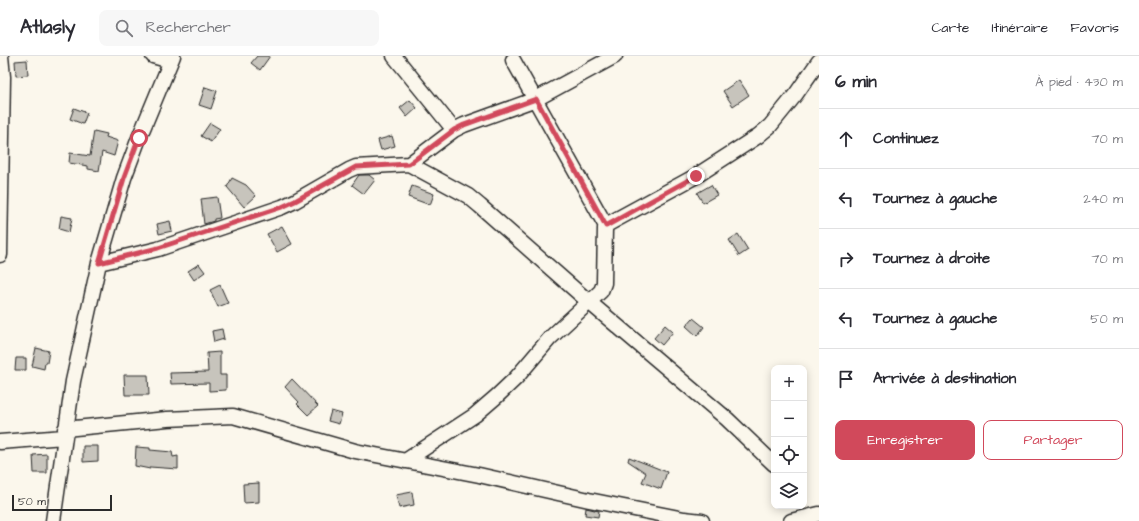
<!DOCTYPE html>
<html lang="fr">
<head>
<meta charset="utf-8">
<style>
  :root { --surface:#fff; --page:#f7f7f7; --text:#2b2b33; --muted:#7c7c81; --line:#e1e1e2; --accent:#d1495b }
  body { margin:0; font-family:"Architects Daughter",sans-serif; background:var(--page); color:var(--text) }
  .controls { position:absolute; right:12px; bottom:12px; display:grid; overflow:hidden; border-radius:8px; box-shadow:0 2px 10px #0003 }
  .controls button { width:36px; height:36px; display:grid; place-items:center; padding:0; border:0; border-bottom:1px solid var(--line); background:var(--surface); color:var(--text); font:20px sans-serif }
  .scale { position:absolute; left:12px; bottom:10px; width:100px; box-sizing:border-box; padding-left:4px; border:2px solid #2b2b2b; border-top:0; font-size:11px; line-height:14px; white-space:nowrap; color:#2b2b2b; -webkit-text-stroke:3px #fbf7ec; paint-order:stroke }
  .stop { position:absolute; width:12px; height:12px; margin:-9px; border:3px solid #d1495b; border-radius:50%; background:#fff }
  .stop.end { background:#d1495b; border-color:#fff; box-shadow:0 1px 4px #0008 }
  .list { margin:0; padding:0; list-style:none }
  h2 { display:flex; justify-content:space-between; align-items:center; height:52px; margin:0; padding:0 16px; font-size:17px }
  h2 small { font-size:13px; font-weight:400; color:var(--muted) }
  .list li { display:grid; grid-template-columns:26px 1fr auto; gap:12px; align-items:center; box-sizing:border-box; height:60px; padding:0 16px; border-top:1px solid var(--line) }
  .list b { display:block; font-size:15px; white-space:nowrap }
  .list em { font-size:13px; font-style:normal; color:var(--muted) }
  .actions { display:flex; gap:8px; padding:12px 16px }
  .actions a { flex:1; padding:9px 0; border:1px solid var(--accent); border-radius:8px; text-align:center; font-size:14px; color:var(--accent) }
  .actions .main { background:var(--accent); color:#fff }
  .icon { flex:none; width:22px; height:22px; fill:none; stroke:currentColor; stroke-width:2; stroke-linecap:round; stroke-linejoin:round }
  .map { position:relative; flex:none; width:819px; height:465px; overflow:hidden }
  header { display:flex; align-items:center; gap:24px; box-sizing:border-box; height:56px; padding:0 20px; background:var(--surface); border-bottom:1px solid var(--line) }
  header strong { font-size:19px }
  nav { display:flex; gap:22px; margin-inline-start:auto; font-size:14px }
  .search { width:280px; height:36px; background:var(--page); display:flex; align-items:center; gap:10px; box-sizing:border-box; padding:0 14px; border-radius:8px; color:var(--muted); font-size:15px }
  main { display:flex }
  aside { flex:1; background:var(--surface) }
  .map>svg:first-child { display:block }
  .building { fill:#c7c4bc; stroke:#2b2b2b }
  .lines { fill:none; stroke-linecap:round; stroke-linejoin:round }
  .minor-casing { stroke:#2b2b2b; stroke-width:17 }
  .minor { stroke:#fbf7ec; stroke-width:14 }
  .route { stroke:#d1495b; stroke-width:5 }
</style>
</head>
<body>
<header>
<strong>Atlasly</strong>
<div class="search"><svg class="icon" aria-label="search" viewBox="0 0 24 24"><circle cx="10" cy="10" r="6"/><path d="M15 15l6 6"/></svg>Rechercher</div>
<nav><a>Carte</a><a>Itinéraire</a><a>Favoris</a></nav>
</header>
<main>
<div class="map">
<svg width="819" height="465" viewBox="0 0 819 465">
  <rect width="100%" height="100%" fill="#fbf7ec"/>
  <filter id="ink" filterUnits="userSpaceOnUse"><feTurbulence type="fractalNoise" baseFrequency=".025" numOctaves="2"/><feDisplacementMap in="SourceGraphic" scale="8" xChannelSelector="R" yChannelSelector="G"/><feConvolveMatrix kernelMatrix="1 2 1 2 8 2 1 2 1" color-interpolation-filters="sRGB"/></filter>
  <g filter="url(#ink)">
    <path class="building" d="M257,0H270L260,14L251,7Z
      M27,4L28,19L16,20L15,5Z
      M739,24L749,39L733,50L723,35Z
      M205,31L217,35L211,53L199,49Z
      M410,44L417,52L407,61L400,52Z
      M74,52L87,57L83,68L70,63Z
      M210,67L220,73L211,86L201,80Z
      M94,75L107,78L106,81L118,85L114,100L102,96L99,115L88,113V110L69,107L70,97L90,100Z
      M392,80L395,90L381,94L378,84Z
      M359,119H369L375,124L364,138L352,129Z
      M232,122L246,129L256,140L244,151L227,131Z
      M711,129L717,139L703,147L697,137Z
      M412,130L434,138L430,149L408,141Z
      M217,141L220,162L214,163V165L204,168L201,143Z
      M61,160L72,162L69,176L59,173Z
      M170,165L172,175L159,178L157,168Z
      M282,170L292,188L277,196L267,178Z
      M738,178L748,194L739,200L729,184Z
      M199,208L205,216L194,224L188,215Z
      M220,229L228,247L218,251L210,234Z
      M693,262L704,271L697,280L686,270Z
      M665,269L673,276L662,289L654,282Z
      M222,273L224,283L214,286L212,275Z
      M36,292L49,295L47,307H45L44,313L32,310Z
      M220,296V319H226V334L209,335V327L171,328L170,317L208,316L207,297Z
      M16,302H26V314H15Z
      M124,319H148L149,339H125Z
      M292,323L318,350L308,359L297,348L299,346L285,331Z
      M331,355L342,358L339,368L328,365Z
      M83,390H98V405L83,406Z
      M136,391L150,392V394L172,396L173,401L178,400V413L150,411V413L135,410Z
      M47,398V417H34L33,399Z
      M629,401L667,416L661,433L642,426L646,417L628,405Z
      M259,427V446L244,447L243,428Z
      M412,436L414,449L399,452L396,439Z
      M586,452L599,455L598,461L585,459Z"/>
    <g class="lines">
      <g class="minor-casing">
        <path id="minor" d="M153,0L170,5
          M394,0L454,74
          M513,4L606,170
          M409,108L454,74L464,69L536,43L615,0
          M0,199L3,21L1,0
          M99,207L158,193L282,151L295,145L349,114L356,111L409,108L468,140L480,150L589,246L727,363L774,408
          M65,373L167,363L233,360L355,395L479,419L589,444L684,463L702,465
          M0,386L64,381
          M405,405L475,359L497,340L516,322L550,282L601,235L604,227L605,172L608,168L696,120L758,80L770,70L796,38L819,5
          M53,465L73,325L99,207L124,122L139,82L173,0
          M791,465L819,458"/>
      </g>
      <use href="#minor" class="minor"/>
    </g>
  </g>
  <g class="lines" filter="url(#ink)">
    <path class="route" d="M139,82L124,122L99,207L158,192L282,151L295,145L356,111L409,108L454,74L464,69L536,43L606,170L696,120"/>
  </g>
</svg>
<div class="controls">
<button>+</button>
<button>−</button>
<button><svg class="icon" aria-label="locate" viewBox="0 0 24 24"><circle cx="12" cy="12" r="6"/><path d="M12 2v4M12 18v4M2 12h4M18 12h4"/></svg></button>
<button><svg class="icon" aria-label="layers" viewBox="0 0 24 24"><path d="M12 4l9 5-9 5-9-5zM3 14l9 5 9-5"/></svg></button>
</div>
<div class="scale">50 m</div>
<div class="stop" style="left:139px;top:82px"></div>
<div class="stop end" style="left:696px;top:120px"></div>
</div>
<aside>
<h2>6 min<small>À pied · 430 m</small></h2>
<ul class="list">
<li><svg class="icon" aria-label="ahead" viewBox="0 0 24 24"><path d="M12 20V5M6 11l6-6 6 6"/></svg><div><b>Continuez</b></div><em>70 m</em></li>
<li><svg class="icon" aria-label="left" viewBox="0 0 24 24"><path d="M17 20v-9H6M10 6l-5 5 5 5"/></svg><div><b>Tournez à gauche</b></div><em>240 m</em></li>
<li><svg class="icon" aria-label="right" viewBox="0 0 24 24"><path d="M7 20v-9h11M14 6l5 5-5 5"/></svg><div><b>Tournez à droite</b></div><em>70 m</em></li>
<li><svg class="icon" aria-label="left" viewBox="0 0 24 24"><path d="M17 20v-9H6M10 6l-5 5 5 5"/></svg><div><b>Tournez à gauche</b></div><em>50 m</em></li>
<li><svg class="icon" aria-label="arrive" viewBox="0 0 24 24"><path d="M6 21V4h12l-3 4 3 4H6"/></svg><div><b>Arrivée à destination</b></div></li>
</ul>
<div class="actions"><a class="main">Enregistrer</a><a>Partager</a></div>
</aside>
</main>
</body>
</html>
